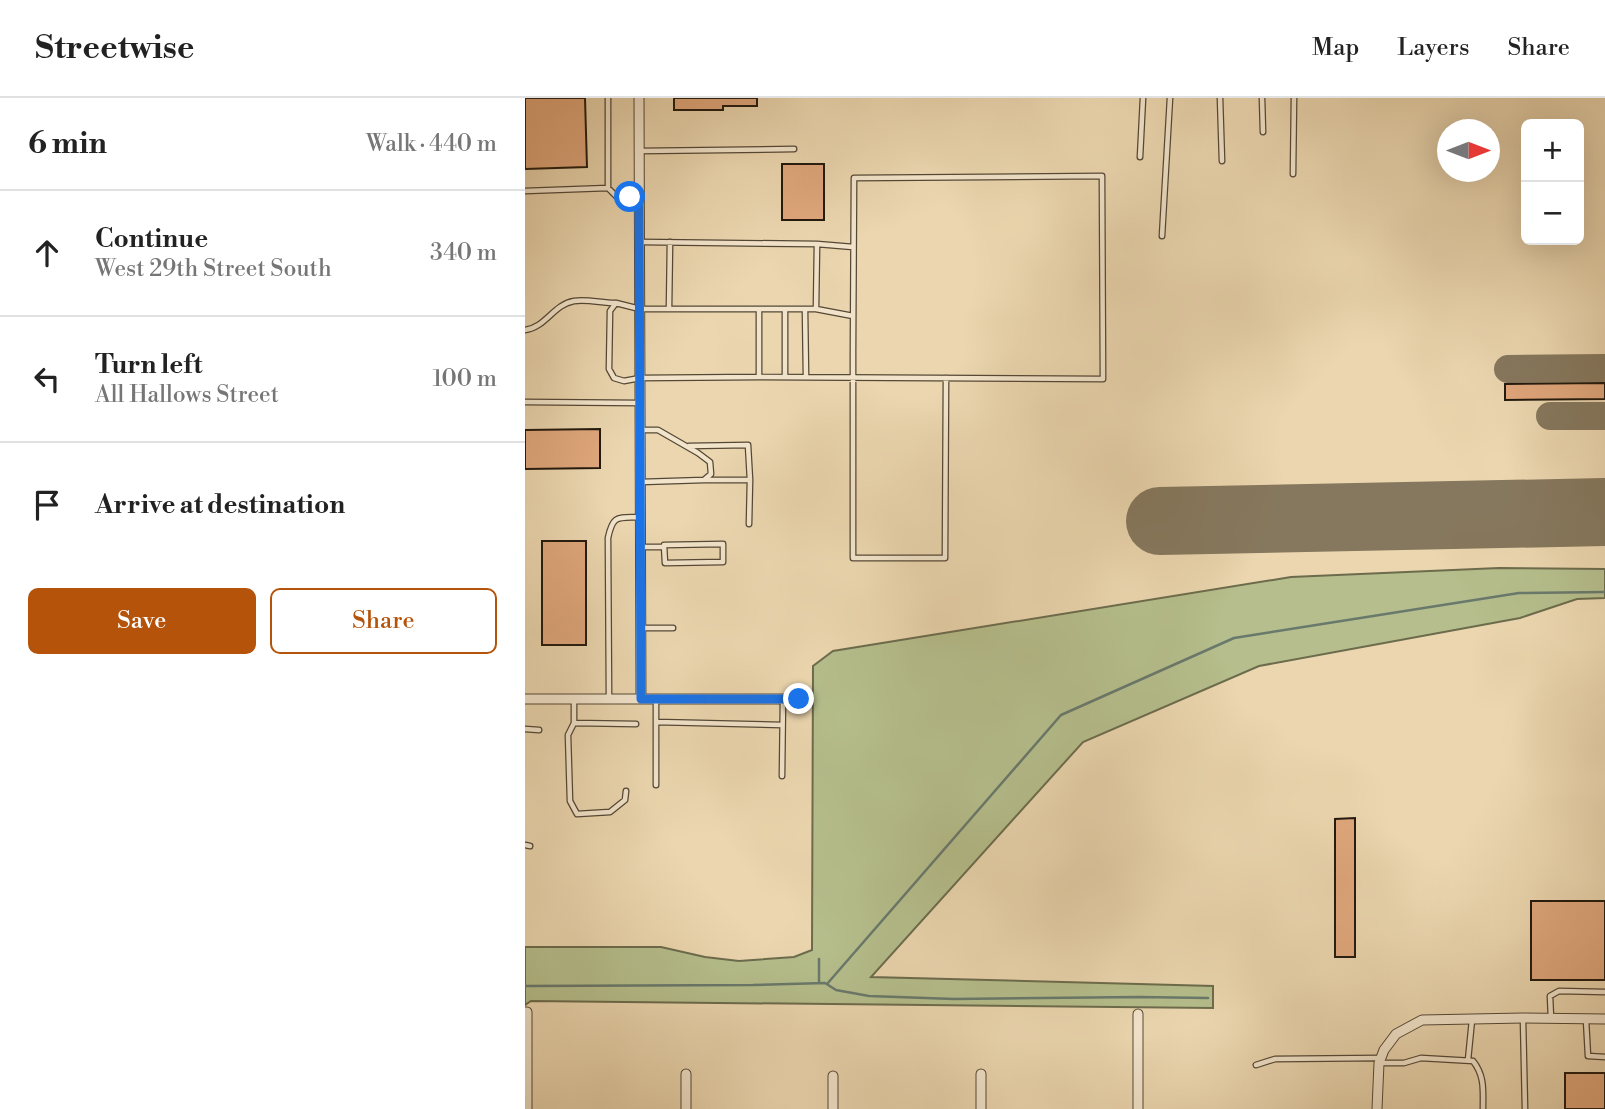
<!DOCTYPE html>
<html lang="en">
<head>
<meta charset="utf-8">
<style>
  :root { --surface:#fff; --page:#f2f2f2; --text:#222; --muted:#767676; --line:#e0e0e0; --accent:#b45309 }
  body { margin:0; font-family:"Libre Bodoni",serif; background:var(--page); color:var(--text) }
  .controls { position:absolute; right:21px; top:21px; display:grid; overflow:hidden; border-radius:10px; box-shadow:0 7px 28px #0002 }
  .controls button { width:63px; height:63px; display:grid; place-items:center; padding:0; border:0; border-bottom:2px solid var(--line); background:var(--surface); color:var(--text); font:35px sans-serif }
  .compass { position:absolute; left:912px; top:21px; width:63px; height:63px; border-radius:50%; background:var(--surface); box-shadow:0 7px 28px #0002; rotate:90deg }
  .stop { position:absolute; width:21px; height:21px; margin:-16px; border:5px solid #1a73e8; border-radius:50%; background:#fff }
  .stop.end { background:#1a73e8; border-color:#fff; box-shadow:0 2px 7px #0008 }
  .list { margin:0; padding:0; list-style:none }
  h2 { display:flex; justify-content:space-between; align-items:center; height:91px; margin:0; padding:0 28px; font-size:30px }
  h2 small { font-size:23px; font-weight:400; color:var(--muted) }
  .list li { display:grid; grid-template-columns:46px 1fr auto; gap:21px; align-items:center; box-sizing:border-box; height:126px; padding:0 28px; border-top:2px solid var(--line) }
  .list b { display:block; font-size:26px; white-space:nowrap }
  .list p { margin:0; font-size:23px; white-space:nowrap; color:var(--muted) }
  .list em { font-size:23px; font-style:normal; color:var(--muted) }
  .actions { display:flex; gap:14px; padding:21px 28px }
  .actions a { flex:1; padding:16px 0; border:2px solid var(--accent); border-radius:10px; text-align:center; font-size:24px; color:var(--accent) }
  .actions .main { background:var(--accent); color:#fff }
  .icon { flex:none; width:38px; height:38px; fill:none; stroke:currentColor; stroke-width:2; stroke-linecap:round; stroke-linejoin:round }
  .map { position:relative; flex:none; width:1080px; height:1011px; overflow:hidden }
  header { display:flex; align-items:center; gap:42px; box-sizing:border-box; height:98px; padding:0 35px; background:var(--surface); border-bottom:2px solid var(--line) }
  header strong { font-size:33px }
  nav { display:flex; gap:38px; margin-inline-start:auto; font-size:24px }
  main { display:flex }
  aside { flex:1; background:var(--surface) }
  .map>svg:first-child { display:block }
  .green { fill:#b5be8c; stroke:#6c6c4d; stroke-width:2 }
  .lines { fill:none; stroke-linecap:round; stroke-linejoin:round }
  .stream { stroke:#69796c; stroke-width:2.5 }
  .taxiway { stroke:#86785e; stroke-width:28 }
  .runway { stroke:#86785e; stroke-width:68 }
  .building { fill:#e0a77c; stroke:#22190e; stroke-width:2 }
  .lane-casing { stroke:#544836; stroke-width:7 }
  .street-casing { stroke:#544836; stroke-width:11 }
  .lane { stroke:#f2e4cb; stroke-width:4.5 }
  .street { stroke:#f2e4cb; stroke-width:9 }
  .route { stroke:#1a73e8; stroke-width:9 }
</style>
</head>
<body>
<header>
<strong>Streetwise</strong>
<nav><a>Map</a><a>Layers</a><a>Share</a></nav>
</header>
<main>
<aside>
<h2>6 min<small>Walk · 440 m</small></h2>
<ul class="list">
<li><svg class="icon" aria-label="ahead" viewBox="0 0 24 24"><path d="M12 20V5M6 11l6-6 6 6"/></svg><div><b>Continue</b><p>West 29th Street South</p></div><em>340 m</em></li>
<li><svg class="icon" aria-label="left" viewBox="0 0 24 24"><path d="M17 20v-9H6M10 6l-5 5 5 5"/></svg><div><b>Turn left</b><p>All Hallows Street</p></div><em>100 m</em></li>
<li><svg class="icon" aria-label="arrive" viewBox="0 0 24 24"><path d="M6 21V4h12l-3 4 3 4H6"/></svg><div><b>Arrive at destination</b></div></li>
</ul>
<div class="actions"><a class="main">Save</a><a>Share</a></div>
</aside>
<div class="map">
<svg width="1080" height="1011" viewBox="0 0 1080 1011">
  <rect width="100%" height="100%" fill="#ebd6af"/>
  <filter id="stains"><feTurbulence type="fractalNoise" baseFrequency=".00286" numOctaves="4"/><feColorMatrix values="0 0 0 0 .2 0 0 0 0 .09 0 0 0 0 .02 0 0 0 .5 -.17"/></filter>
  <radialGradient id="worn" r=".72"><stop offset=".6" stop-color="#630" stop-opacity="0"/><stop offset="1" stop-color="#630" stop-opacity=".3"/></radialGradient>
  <path class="green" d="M974,470L1080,471V500L1052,501L995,520L734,568L558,644L346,879L688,888V910L6,903L0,907V849H136L180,859L214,863L269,859L287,852L288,568L308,553L766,479Z"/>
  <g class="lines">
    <path class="stream" d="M294,861V885
      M302,886L536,617L709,540L994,495L1080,494
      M0,888L228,887L300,885L311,892L344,898L429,901L614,899L683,900"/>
    <path class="taxiway" d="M983,271L1080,270
      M1025,318H1080"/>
    <path class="runway" d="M635,423L1080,414"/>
  </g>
  <path class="building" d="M0,0H60L62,69L0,71Z
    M149,0H232V8H198V12H149Z
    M257,66H299V122H257Z
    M1080,285V301L980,302V286Z
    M75,331V370L0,371V332Z
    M17,443H61V547H17Z
    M830,720V859H810V721Z
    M1006,803H1080V882H1006Z
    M1040,975H1080V1011H1040Z"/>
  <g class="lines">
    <g class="lane-casing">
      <path id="lane" d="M83,0V90L92,99H114
        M695,0L697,63
        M737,0L738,34
        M115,53L269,51
        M615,59L618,0
        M768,76L769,0
        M0,93L83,90
        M637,138L645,0
        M116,144L292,146L291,211H115L91,205L85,213L84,271L89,280L99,283L115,280L234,279V211
        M292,146L328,149
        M144,211L145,144
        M260,211V279
        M280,211L281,279
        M291,211L328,218
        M0,232C20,230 29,206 49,203C62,201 77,205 90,205
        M234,279C349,279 464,280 578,281L577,78L329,80L328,254C328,322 328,391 328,460H420L421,280
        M0,304L115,305
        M164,348L223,347L225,382
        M180,382H225L224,426
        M116,384L179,382L186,376L185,364L173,355L133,332H116
        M198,446V464L140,465L139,447Z
        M116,449H139
        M117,530H148
        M84,601L83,440C88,416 93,420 115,419
        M49,602V625L111,626
        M131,602V687
        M131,624L257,627
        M49,625L43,637L45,703L52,716L85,714L100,702L101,693
        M0,631L14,632
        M257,678L258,602
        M0,747L5,748
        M1026,920L1025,898L1034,893L1080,894
        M998,921L1000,1011
        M1061,922L1063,958L1080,959
        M943,962L947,922
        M854,965H879L896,960L948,963C960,978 958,993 958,1011
        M731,967L750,961L855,960"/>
    </g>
    <g class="street-casing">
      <path id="street" d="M114,0L116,601
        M0,601H274
        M0,914H2V1011
        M613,916V1011
        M161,976V1011
        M308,978V1011
        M456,1011V976
        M852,1011L854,965L859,952L871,936L897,922L998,920L1080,921"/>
    </g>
    <use href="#lane" class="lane"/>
    <use href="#street" class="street"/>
  </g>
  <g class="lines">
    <path class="route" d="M105,99H114L116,601H274"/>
  </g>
  <rect width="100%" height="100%" filter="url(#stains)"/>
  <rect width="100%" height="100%" fill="url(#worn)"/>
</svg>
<div class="controls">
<button>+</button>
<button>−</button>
</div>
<svg class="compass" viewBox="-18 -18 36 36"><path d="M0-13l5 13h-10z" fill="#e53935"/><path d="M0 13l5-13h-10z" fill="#767676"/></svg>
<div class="stop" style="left:105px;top:99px"></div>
<div class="stop end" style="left:274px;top:601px"></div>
</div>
</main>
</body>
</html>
